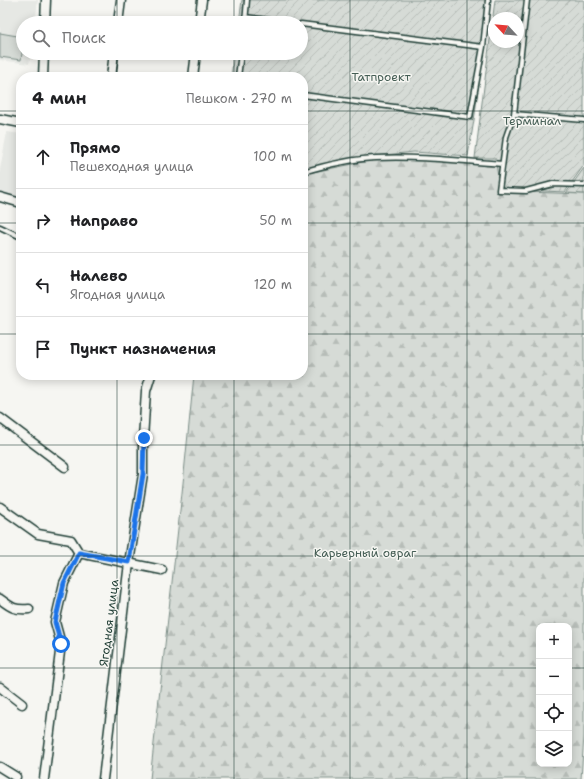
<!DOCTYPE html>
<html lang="ru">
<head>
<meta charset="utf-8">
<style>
  :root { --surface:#fff; --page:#f2f2f2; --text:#202124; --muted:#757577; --line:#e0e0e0 }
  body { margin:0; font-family:"Shantell Sans",sans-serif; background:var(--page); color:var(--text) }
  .controls { position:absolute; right:12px; bottom:12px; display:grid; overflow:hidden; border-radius:8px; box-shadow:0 2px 10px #0003 }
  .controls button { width:36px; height:36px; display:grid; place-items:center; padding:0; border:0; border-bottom:1px solid var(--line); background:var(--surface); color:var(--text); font:20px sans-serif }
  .compass { position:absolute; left:488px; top:12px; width:36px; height:36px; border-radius:50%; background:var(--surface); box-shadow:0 2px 10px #0003; rotate:296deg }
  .stop { position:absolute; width:12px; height:12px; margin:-9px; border:3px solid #1a73e8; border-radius:50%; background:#fff }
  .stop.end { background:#1a73e8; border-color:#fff; box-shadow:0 1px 4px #0008 }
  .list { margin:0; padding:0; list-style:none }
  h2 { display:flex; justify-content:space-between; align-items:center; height:52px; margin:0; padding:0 16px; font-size:17px }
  h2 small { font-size:13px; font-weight:400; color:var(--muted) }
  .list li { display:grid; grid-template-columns:26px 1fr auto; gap:12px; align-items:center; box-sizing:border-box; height:64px; padding:0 16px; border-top:1px solid var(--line) }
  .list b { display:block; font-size:15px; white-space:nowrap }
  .list p { margin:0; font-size:13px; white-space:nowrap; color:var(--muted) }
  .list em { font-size:13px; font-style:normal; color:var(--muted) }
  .icon { flex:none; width:22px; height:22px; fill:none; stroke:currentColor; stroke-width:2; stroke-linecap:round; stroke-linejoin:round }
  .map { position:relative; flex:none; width:584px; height:779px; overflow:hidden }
  .search { position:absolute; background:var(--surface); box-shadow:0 2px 10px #0003; left:16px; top:16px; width:292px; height:44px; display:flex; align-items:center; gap:10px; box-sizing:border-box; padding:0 14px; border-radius:22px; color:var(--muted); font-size:15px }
  .panel { position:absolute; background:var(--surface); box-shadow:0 2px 10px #0003; left:16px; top:72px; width:292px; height:308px; border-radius:16px }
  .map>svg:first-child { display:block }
  .built { fill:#e6e8e4 }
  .grass { fill:#d6dbd6; stroke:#7a8c85 }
  .forest { fill:url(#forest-firs); stroke:#7a8c85; fill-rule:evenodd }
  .garden { fill:url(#garden-furrows); stroke:#7a8c85; fill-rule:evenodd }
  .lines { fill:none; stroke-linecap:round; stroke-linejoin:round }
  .lane-casing { stroke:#1f3d34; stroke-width:7 }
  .street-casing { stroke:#1f3d34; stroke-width:11 }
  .lane { stroke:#f6f6f2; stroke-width:4 }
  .street { stroke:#f6f6f2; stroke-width:8 }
  .route { stroke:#1a73e8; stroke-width:5 }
  .grid { fill:none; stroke:#1f3d34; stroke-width:1; stroke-opacity:0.55 }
  .labels { text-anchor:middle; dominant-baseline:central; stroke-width:3; stroke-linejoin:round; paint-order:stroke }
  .park-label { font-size:12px; fill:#445d54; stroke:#f6f6f2 }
  .street-label { font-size:12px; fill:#1f3d34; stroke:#f6f6f2 }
</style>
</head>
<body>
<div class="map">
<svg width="584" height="779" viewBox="0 0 584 779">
  <defs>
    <pattern id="forest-firs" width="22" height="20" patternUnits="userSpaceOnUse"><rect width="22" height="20" fill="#d6dbd6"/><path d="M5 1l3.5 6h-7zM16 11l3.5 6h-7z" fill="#b7bdb8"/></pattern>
    <pattern id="garden-furrows" width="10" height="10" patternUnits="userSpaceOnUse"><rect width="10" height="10" fill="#d6dbd6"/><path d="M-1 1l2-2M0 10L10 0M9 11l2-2" fill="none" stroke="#b7bdb8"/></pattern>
  </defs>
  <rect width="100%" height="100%" fill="#f6f6f2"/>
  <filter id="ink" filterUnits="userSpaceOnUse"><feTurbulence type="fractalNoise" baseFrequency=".025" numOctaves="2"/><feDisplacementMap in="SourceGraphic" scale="8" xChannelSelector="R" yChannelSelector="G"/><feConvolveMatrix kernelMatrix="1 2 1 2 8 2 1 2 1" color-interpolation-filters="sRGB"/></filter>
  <g filter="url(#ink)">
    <path class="built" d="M0,0H38L35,23H23V53H31L29,64L0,60Z
      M7,132L21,134V200L0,193V169Z"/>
    <path class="grass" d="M0,33L23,37V46L21,60L0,57Z"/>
    <path class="forest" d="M373,160L499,161L497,191L584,194V736L581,779H150L182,493L194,375H303V174ZM539,626H569V764H539Z"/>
    <path class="garden" d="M242,0H489L475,114L468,156L414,152L346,159L303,169V77H231L234,53H301V23H239Z
      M495,0H584V165L565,192L500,189L495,158H475ZM494,18H518V42H494Z
      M584,168V194L566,193Z"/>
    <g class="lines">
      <g class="lane-casing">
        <path id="lane" d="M527,0L514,114L506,137L499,190L526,191L553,184L584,185
          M245,17L291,23
          M245,23L247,0
          M301,24L483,47
          M238,77L241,53
          M303,95L470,117L483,47L488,0
          M514,114L584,120
          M303,172C326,165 352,159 376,158C418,156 460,161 502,164
          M0,227L21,237"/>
      </g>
      <g class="street-casing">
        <path id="street" d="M45,23L46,0
          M118,23L121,0
          M199,23L202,0
          M43,77L44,53
          M111,77L114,53
          M193,77L196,53
          M0,119L21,123
          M0,197L21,203
          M0,418L65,467
          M0,507L38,534L71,540L79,553L162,570
          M0,599C12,608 14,610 29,609
          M0,687L22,704
          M0,767L16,777
          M44,779L61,644L55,622L64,583L79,553
          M103,779L129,563L143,474V439L146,391L151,375"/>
      </g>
      <use href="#lane" class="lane"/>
      <use href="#street" class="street"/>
    </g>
  </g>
  <g class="lines" filter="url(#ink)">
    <path class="route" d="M61,644L55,622L64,583L79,553L129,562L143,474L144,438"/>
  </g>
  <path class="grid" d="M117,0V23M234,0V23M350,0V779M467,0V779M117,53V77M234,53V77M0,111H21M303,111H584M0,223H21M303,223H584M0,334H21M303,334H584M117,375V779M234,375V779M0,445H584M0,556H584M0,668H539M569,668H584"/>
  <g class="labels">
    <g class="park-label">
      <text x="381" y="77">Татпроект</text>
      <text x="532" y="121">Терминал</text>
      <text x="365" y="553">Карьерный овраг</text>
    </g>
    <g class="street-label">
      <text transform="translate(109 623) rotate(-83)">Ягодная улица</text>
    </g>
  </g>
</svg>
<div class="controls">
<button>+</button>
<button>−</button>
<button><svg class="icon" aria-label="locate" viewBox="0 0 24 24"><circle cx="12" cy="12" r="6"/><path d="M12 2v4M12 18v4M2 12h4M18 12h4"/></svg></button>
<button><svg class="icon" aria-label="layers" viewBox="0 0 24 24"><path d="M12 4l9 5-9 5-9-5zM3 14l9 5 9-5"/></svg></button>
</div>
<svg class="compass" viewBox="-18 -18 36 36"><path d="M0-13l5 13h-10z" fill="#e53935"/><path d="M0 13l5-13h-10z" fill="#757577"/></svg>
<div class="stop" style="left:61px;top:644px"></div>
<div class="stop end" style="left:144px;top:438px"></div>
<div class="search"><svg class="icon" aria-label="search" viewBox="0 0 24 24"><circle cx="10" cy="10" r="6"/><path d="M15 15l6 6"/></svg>Поиск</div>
<section class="panel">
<h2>4 мин<small>Пешком · 270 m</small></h2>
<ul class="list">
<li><svg class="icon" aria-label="ahead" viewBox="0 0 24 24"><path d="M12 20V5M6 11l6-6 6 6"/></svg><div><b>Прямо</b><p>Пешеходная улица</p></div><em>100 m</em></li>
<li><svg class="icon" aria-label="right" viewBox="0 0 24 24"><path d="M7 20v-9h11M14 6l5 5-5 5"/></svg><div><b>Направо</b></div><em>50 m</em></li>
<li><svg class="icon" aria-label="left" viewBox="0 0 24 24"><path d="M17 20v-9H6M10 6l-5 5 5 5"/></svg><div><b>Налево</b><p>Ягодная улица</p></div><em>120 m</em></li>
<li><svg class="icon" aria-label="arrive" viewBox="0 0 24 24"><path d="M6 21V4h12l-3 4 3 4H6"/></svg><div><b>Пункт назначения</b></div></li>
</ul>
</section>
</div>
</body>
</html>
